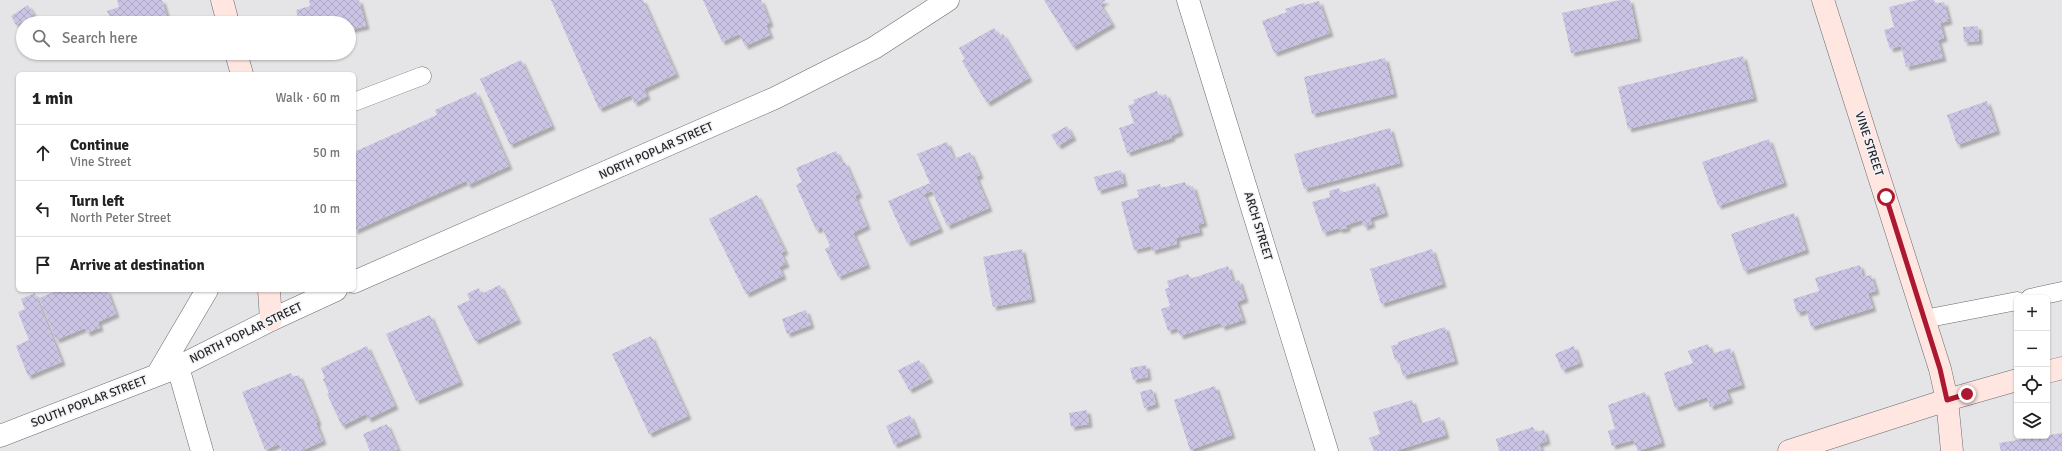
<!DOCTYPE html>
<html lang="en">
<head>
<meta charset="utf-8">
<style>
  :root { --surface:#fff; --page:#f6f6f6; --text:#222; --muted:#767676; --line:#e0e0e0 }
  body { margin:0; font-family:Signika,sans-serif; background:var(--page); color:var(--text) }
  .controls { position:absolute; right:12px; bottom:12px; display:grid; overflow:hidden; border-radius:6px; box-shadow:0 1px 3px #0004 }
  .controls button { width:36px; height:36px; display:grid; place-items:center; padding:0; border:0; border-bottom:1px solid var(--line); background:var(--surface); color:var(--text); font:20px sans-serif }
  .stop { position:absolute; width:12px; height:12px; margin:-9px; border:3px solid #ad1831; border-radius:50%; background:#fff }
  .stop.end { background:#ad1831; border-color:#fff; box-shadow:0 1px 4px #0008 }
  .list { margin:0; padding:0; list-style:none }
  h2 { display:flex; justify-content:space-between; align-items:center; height:52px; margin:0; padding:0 16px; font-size:17px }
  h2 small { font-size:13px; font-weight:400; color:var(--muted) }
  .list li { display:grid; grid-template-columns:26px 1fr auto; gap:12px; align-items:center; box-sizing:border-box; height:56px; padding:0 16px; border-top:1px solid var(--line) }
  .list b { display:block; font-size:15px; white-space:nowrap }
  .list p { margin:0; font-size:13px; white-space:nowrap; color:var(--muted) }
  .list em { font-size:13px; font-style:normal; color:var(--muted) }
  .icon { flex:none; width:22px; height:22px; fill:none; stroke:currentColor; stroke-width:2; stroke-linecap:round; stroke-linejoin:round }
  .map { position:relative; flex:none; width:2062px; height:451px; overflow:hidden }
  .search { position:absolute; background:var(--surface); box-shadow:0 1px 3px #0004; left:16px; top:16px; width:340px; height:44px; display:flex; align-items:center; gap:10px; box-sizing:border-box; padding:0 14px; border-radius:22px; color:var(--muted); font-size:15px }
  .panel { position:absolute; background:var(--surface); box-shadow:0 1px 3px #0004; left:16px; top:72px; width:340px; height:220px; border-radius:6px }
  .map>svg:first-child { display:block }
  .building { fill:url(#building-cross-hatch); filter:url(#shadow) }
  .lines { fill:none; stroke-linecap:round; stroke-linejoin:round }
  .lane-casing { stroke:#6a6a6d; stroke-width:19 }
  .street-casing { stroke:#6a6a6d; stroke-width:23 }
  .secondary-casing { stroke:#6a6a6d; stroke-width:23 }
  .lane { stroke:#fff; stroke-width:18 }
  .street { stroke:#fff; stroke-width:22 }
  .secondary { stroke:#ffe6e1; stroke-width:22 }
  .route { stroke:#ad1831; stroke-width:5 }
  .labels { text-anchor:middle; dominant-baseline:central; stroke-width:3; stroke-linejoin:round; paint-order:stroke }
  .street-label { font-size:12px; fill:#262627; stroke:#f3f2f6 }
</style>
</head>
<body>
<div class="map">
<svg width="2062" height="451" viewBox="0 0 2062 451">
  <defs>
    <pattern id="building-cross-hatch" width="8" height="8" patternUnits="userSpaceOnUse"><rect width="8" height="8" fill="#cbc4e5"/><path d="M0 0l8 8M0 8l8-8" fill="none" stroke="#aea8c4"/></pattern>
    <filter id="shadow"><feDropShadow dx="3.5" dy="3.5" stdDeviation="1" flood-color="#0004"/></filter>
  </defs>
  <rect width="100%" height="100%" fill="#e5e5e8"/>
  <path class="building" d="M117,0H162L168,20L161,23H109L107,18L110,17L107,11L119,7Z
    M309,0H359L366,26L349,30V23H299L296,10L310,6Z
    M551,0H643L676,74L644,89L647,96L637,102L634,103L631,95L599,109Z
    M703,0H761L770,23L766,25L770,35L745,46L739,34L722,42Z
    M1044,0H1106L1100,4L1112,24L1073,47Z
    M1620,0H1630L1638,38L1571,53L1562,13Z
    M1918,0H1934L1935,4L1944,2L1949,21L1940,23L1944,38L1938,40L1943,58L1906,67L1901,46L1890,49L1884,30L1894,27L1889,7Z
    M1319,1L1330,33L1274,53L1262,21L1287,12L1285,9L1304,3L1305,5Z
    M28,5L34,15L16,25L11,16Z
    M1978,26L1979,41L1964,42L1963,27Z
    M994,28L999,36L1003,34L1029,78L987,103L962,61L965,59L959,48Z
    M1743,56L1754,98L1628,129L1618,87Z
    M1385,58L1394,94L1312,114L1304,77Z
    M521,60L552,126L510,145L480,79Z
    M1157,91L1159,97L1166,94L1180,132L1171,136L1172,138L1127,153L1119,128L1134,123L1128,106L1135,103L1133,100Z
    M476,92L509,166L468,185L466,181L354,231V152L437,115L435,110Z
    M1987,101L1997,131L1957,145L1947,115Z
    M1067,126L1073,137L1058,146L1051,135Z
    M1390,128L1400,163L1304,189L1294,154Z
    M1769,139L1784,183L1718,206L1702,162Z
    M947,142L954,159L970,152L980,175L976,177L989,208L947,226L932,191L924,194L940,229L907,243L888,201L930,183L917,154Z
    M836,151L842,164L845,162L859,194L855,196L867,226L853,233L867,265L838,277L825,249L830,246L822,227L816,230L796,185L802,182L796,168Z
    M1121,170L1124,183L1098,191L1094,177Z
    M1185,182L1187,187L1193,186L1204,223L1198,225L1200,232L1176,238L1177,244L1152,251L1151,246L1134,250L1121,202L1139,197L1137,190L1160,184L1161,188Z
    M1375,183L1385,213L1370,218L1372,224L1364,227L1362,220L1347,225V228L1339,230V228L1323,233L1312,202L1330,197L1329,191L1339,188L1341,193Z
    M757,195L785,251L781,253L786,264L779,267L783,276L746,294L709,219Z
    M1794,213L1806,250L1744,271L1731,234Z
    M1022,249L1032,299L993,307L983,257Z
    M1432,249L1443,284L1381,304L1370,269Z
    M1860,265L1863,277L1871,275L1876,291L1868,293L1873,308L1811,327L1806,310L1797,313L1793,299L1819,291L1815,278Z
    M1228,266L1233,282L1239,280L1245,299L1237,302L1243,320L1222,327L1220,323L1180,336L1177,328L1168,331L1161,309L1170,306L1165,289L1169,288L1167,281L1188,274L1190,279Z
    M500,285L518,320L475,341L457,306L470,300L467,294L470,292L479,288L481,294Z
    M59,290H107L116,314L98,322L100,328L96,329L87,333L85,328L56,340L39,298Z
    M35,293L62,362L28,376L16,346L29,340L18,312L25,309L21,299Z
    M806,310L811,325L787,334L782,319Z
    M430,315L460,382L416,401L386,334Z
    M1445,327L1455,361L1403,376L1398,359L1395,360L1391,346L1398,344V342Z
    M651,336L688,416L649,434L612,354Z
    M1708,344L1712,354L1730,348L1742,385L1726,390L1730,400L1710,407L1707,397L1675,408L1664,373L1693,363L1688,351Z
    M367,346L395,406L368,419L366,414L342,426L327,394L329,393L323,379L325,378L321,368Z
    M1574,346L1580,363L1562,370L1555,354Z
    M919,360L930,379L909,390L898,370Z
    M1146,365L1148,377L1133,380L1130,368Z
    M291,373L293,377L299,375L318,422L316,423L323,441L301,451H282L279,444L265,450L242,392Z
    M1215,386L1232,435L1190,450L1174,400Z
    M1152,389L1156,404L1144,408L1140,392Z
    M1645,392L1662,443L1638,451L1633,440L1612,446L1608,431L1615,429L1608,405Z
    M1412,400L1420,424L1440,417L1446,435L1395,451H1374L1369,438L1380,434L1373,412Z
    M1087,410L1089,424L1071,427L1069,413Z
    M910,415L918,434L894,445L886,426Z
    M387,424L398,450L370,451L363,434Z
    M1533,427L1535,432L1544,430L1547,441L1539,444L1542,451H1499L1496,439Z
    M2062,433V451H2001L1999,443Z"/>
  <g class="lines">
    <g class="lane-casing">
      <path id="lane" d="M354,102L422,76
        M2030,298L2062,291
        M1924,319L2017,301"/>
    </g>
    <g class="street-casing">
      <path id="street" d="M1188,0L1327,451
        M354,282L775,98L874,48L948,0
        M178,367L202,451
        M157,375L207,290
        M0,436L178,367L271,320L336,290"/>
    </g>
    <g class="secondary-casing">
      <path id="secondary" d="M222,0L228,23
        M1823,0L1940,369L1947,400L1952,451
        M236,53L242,74
        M269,290L271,320
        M2047,372L2062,368
        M1789,451L1947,400L2017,380"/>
    </g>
    <use href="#lane" class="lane"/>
    <use href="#street" class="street"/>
    <use href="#secondary" class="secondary"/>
  </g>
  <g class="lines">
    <path class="route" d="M1886,197L1940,369L1947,400L1967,394"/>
  </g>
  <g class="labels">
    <g class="street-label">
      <text transform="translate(1869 144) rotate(72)">VINE STREET</text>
      <text transform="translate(656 151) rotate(-24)">NORTH POPLAR STREET</text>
      <text transform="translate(1258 226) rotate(73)">ARCH STREET</text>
      <text transform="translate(246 333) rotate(-26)">NORTH POPLAR STREET</text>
      <text transform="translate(89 402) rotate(-21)">SOUTH POPLAR STREET</text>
    </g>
  </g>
</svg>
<div class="controls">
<button>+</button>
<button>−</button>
<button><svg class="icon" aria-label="locate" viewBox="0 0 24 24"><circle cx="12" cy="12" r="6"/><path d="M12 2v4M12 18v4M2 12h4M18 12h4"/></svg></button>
<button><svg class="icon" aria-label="layers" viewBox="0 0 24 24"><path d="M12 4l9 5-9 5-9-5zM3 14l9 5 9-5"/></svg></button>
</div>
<div class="stop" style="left:1886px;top:197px"></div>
<div class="stop end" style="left:1967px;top:394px"></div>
<div class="search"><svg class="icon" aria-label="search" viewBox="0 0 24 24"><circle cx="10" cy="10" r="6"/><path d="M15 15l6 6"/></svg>Search here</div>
<section class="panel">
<h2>1 min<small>Walk · 60 m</small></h2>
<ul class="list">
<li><svg class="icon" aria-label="ahead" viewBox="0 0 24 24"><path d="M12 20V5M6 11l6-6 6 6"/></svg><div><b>Continue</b><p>Vine Street</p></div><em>50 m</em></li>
<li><svg class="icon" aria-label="left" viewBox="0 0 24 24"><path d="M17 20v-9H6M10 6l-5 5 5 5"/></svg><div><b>Turn left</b><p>North Peter Street</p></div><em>10 m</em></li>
<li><svg class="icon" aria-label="arrive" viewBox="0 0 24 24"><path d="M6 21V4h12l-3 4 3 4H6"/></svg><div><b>Arrive at destination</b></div></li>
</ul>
</section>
</div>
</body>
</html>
